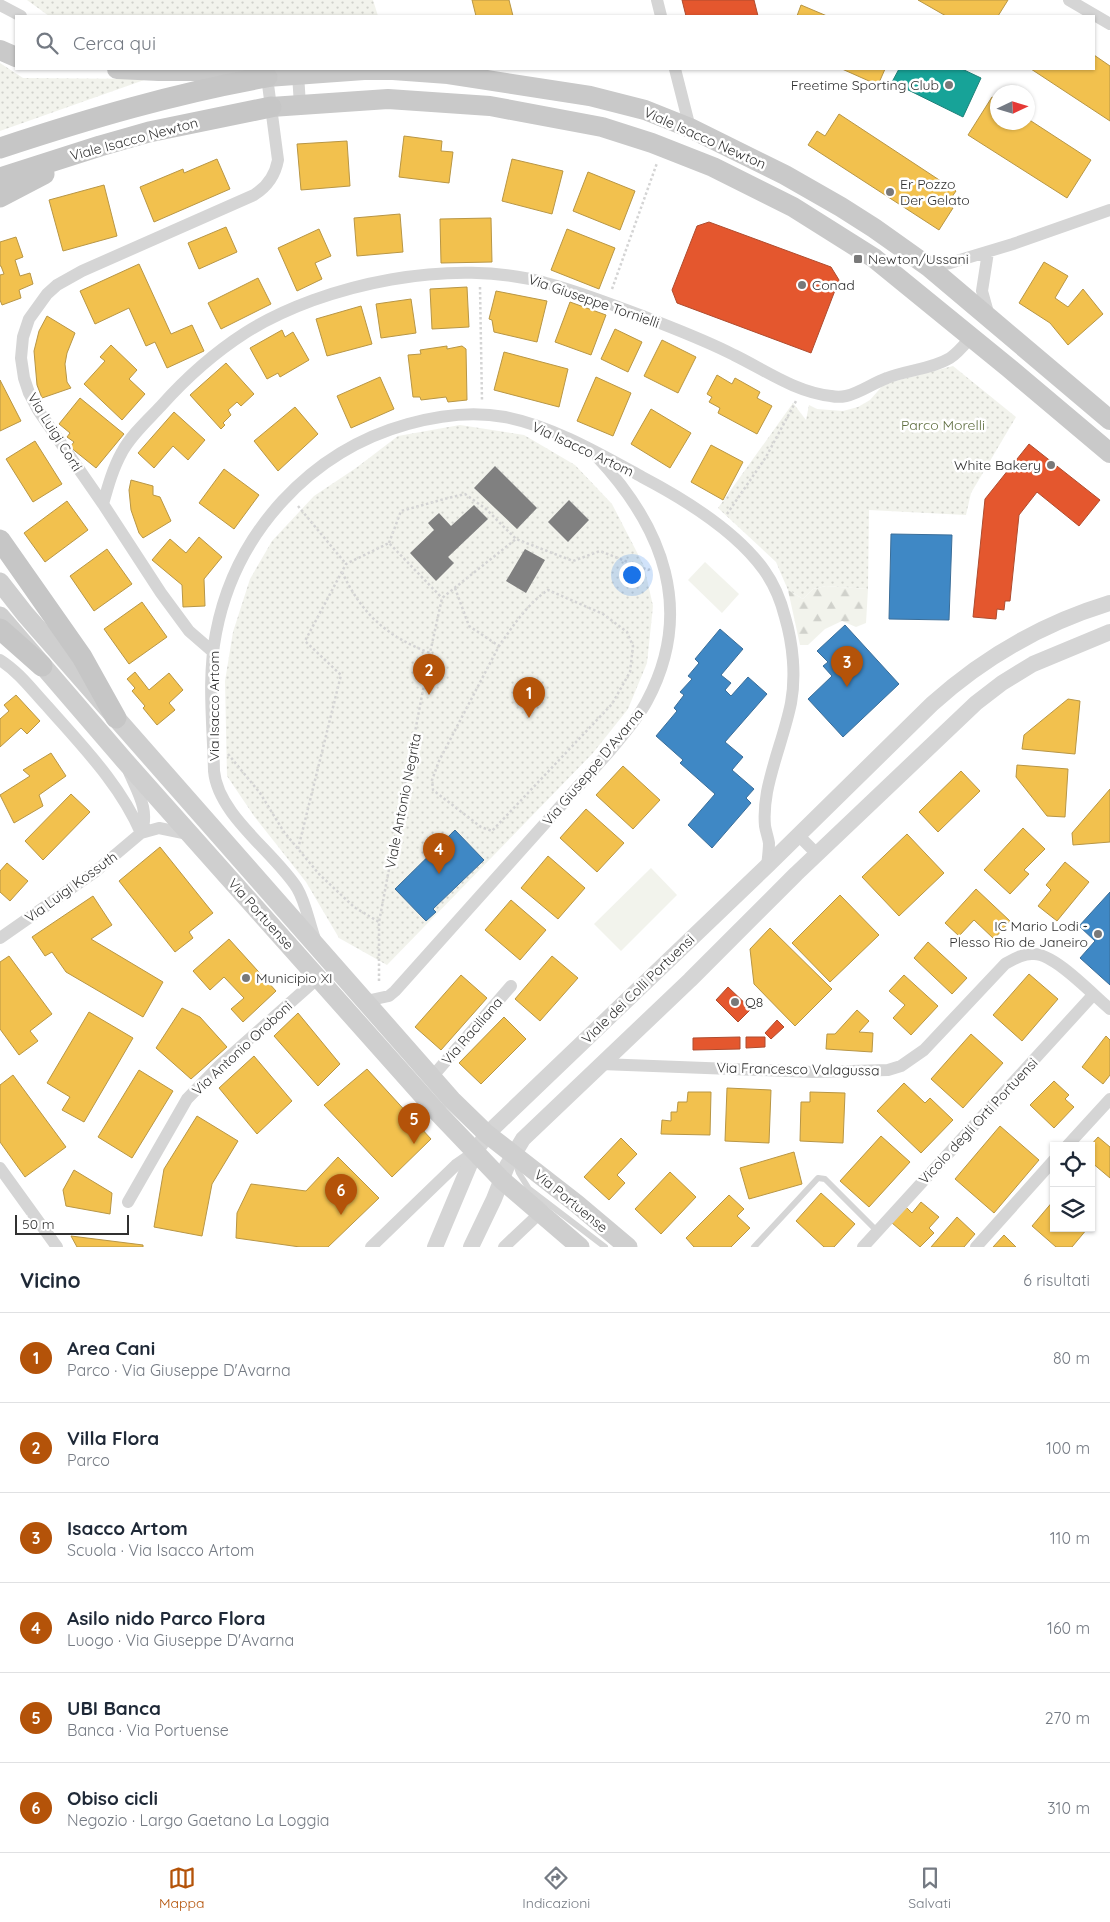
<!DOCTYPE html>
<html lang="it">
<head>
<meta charset="utf-8">
<style>
  :root { --surface:#fff; --page:#f2f2f3; --text:#1f2937; --muted:#747a83; --line:#e0e1e3; --accent:#b45309 }
  body { margin:0; font-family:Quicksand,sans-serif; background:var(--page); color:var(--text) }
  .controls { position:absolute; right:15px; bottom:15px; display:grid; overflow:hidden; border-radius:0px; box-shadow:0 1px 4px #0004 }
  .controls button { width:45px; height:45px; display:grid; place-items:center; padding:0; border:0; border-bottom:1px solid var(--line); background:var(--surface); color:var(--text); font:25px sans-serif }
  .compass { position:absolute; left:990px; top:85px; width:45px; height:45px; border-radius:50%; background:var(--surface); box-shadow:0 1px 4px #0004; rotate:86deg }
  .scale { position:absolute; left:15px; bottom:12px; width:114px; box-sizing:border-box; padding-left:5px; border:2px solid #313131; border-top:0; font-size:14px; line-height:18px; white-space:nowrap; color:#313131; -webkit-text-stroke:4px #fff; paint-order:stroke }
  .you { position:absolute; left:631px; top:574px; width:18px; height:18px; margin:-12px; border:4px solid #fff; border-radius:50%; background:#1a73e8; box-shadow:0 0 0 8px #1a73e833 }
  .badge { display:grid; place-items:center; width:32px; height:32px; border-radius:50%; background:var(--accent); color:#fff; font-size:16px; font-weight:700 }
  .pin { position:absolute; translate:-50% -41px; filter:drop-shadow(0 1px 2px #0008) }
  .pin::after { content:''; position:absolute; top:26px; width:18px; height:15px; background:inherit; clip-path:polygon(0 0,100% 0,50% 100%) }
  .list { margin:0; padding:0; list-style:none }
  h2 { display:flex; justify-content:space-between; align-items:center; height:65px; margin:0; padding:0 20px; font-size:21px }
  h2 small { font-size:16px; font-weight:400; color:var(--muted) }
  .list li { display:grid; grid-template-columns:32px 1fr auto; gap:15px; align-items:center; box-sizing:border-box; height:90px; padding:0 20px; border-top:1px solid var(--line) }
  .list b { display:block; font-size:19px; white-space:nowrap }
  .list p { margin:0; font-size:16px; white-space:nowrap; color:var(--muted) }
  .list em { font-size:16px; font-style:normal; color:var(--muted) }
  .icon { flex:none; width:28px; height:28px; fill:none; stroke:currentColor; stroke-width:2; stroke-linecap:round; stroke-linejoin:round }
  .map { position:relative; flex:none; width:1110px; height:1247px; overflow:hidden }
  .search { position:absolute; background:var(--surface); box-shadow:0 1px 4px #0004; left:15px; right:15px; top:15px; height:55px; display:flex; align-items:center; gap:12px; box-sizing:border-box; padding:0 18px; border-radius:0px; color:var(--muted); font-size:19px }
  .sheet { height:605px; background:var(--surface) }
  nav { display:flex; justify-content:space-around; align-items:center; box-sizing:border-box; height:70px; border-top:1px solid var(--line); background:var(--surface); font-size:14px; color:var(--muted) }
  nav a { display:grid; justify-items:center; gap:2px }
  nav .on { color:var(--accent) }
  .map>svg:first-child { display:block }
  .green { fill:url(#green-dots) }
  .forest { fill:url(#forest-firs) }
  .pitch { fill:#f2f3ec }
  .homes { fill:#f2c14e; stroke:#b89645 }
  .shops { fill:#e4572e; stroke:#ae4c2f }
  .schools { fill:#3f88c5; stroke:#3b6e99 }
  .public { fill:#17a398; stroke:#1f8179 }
  .building { fill:#808080 }
  .lines { fill:none; stroke-linecap:round; stroke-linejoin:round }
  .path { stroke:#d4d4d4; stroke-width:2.5; stroke-dasharray:2.5 2.5; stroke-linecap:butt }
  .service { stroke:#d5d5d5; stroke-width:6 }
  .minor { stroke:#d5d5d5; stroke-width:12 }
  .tertiary { stroke:#d5d5d5; stroke-width:16 }
  .secondary { stroke:#cfcfcf; stroke-width:19 }
  .primary { stroke:#c9c9c9; stroke-width:20 }
  .trunk { stroke:#c6c6c6; stroke-width:21 }
  .poi-dot { fill:#797979; stroke:#fff; stroke-width:2 }
  .labels { text-anchor:middle; dominant-baseline:central; stroke-width:5; stroke-linejoin:round; paint-order:stroke }
  .poi-label { font-size:14px; fill:#313131; stroke:#fff; text-anchor:start }
  .street-label { font-size:14px; fill:#313131; stroke:#fff }
  .park-label { font-size:14px; fill:#5e6d3f; stroke:#fff }
</style>
</head>
<body>
<div class="map">
<svg width="1110" height="1247" viewBox="0 0 1110 1247">
  <defs>
    <pattern id="green-dots" width="8" height="8" patternUnits="userSpaceOnUse" patternTransform="scale(1.25)"><rect width="8" height="8" fill="#f2f3ec"/><path d="M2 2h.1M6 6h.1" fill="none" stroke="#d0d1cb" stroke-width="1.8" stroke-linecap="round"/></pattern>
    <pattern id="forest-firs" width="22" height="20" patternUnits="userSpaceOnUse" patternTransform="scale(1.25)"><rect width="22" height="20" fill="#f2f3ec"/><path d="M5 1l3.5 6h-7zM16 11l3.5 6h-7z" fill="#d0d1cb"/></pattern>
  </defs>
  <rect width="100%" height="100%" fill="#fff"/>
  <path class="green" d="M27,0H373L378,16H49Z
    M0,63L23,78L147,79L0,131Z
    M953,366L1016,417L971,493L966,515L869,510L868,589L826,586L813,589L803,599L788,590L776,562L718,508L793,403L806,420L809,405L817,409L843,411L858,407L870,400L884,384Z
    M460,425L524,435L575,465L612,504L644,566L653,606L647,663L628,709L593,753L387,965L339,938L306,882L254,816L227,776L225,681L233,632L250,579L272,541L314,496L356,468L398,436Z"/>
  <path class="forest" d="M826,586L868,589L866,623L856,627L842,621L825,629L808,645H800L788,590L803,599L813,589Z"/>
  <path class="pitch" d="M705,562L739,594L722,613L688,580Z
    M651,868L677,895L621,951L594,924Z"/>
  <path class="homes" d="M472,0H509L513,16H476Z
    M918,0H1008L998,16H946Z
    M801,5L827,16H797Z
    M1094,55L1110,66V121L1031,69H1094Z
    M842,69H885L878,85Z
    M992,97L998,100V122H1028V119L1091,160L1067,198L968,135Z
    M839,114L956,191L947,204L953,208L939,230L808,145L817,131L825,136Z
    M404,136L442,141L441,151L453,152L449,183L399,177Z
    M347,141L350,186L301,190L297,144Z
    M217,159L230,189L154,222L140,187L183,169L184,173Z
    M512,159L563,171L552,214L502,201Z
    M588,172L635,191L620,230L573,211Z
    M104,185L117,236L63,251L49,200Z
    M400,214L403,252L357,256L354,218Z
    M491,218L492,262L441,263L440,219Z
    M226,227L237,252L199,269L188,243Z
    M319,229L331,256L315,263L322,279L297,291L278,248Z
    M567,229L615,248L599,289L551,270Z
    M16,237L23,257L15,260L20,276L30,273L33,284L19,290L21,298L2,305L0,300V275L4,274L1,266H0V242Z
    M1044,262L1068,276L1055,298L1068,307L1083,289L1103,314L1068,345L1050,323L1019,303Z
    M139,264L171,334L192,325L204,351L167,368L155,342L146,346L129,308L95,324L80,291Z
    M258,278L271,304L221,329L208,303Z
    M467,287L469,327L432,329L430,289Z
    M496,291L547,301L537,342L494,332L492,320L489,319Z
    M411,299L416,333L381,338L376,304Z
    M570,302L606,315L591,355L555,342Z
    M361,306L372,344L327,356L316,319Z
    M47,316L75,333L67,353L65,364L67,382L71,388L42,398L37,385L34,351L39,331Z
    M615,329L642,342L628,372L601,359Z
    M282,330L285,337L293,332L309,360L280,377L278,373L267,379L250,348Z
    M662,340L696,357L678,393L644,376Z
    M111,345L137,370L129,379L145,394L122,420L84,384L105,361L100,357Z
    M447,346V349L462,346L466,349L467,400L448,402L446,397L421,400L420,397H413L408,355L421,354L420,350Z
    M504,352L568,369L559,407L494,390Z
    M226,363L254,394L241,406L237,402L228,410L231,415L223,423L225,425L221,429L190,395Z
    M717,375L732,384L735,378L760,392L757,398L772,406L757,434L718,413L720,408L709,402L712,397L707,394Z
    M380,377L394,409L351,428L337,396Z
    M596,377L631,393L613,436L577,421Z
    M0,380L21,421L0,431Z
    M80,398L124,434L96,468L70,447L74,442L67,437L70,433L59,424Z
    M295,407L318,434L278,471L254,441Z
    M651,409L691,433L670,468L631,444Z
    M174,412L205,440L188,460L173,446L154,468L138,453Z
    M35,441L62,484L33,502L6,459Z
    M711,445L743,462L723,500L691,482Z
    M224,469L259,495L234,529L199,503Z
    M131,480L153,486V495L160,497L171,521L143,538L139,533L131,510L129,490Z
    M67,501L88,530L45,562L24,533Z
    M199,537L222,557L204,579L205,606L183,607L182,585L152,560L170,539L186,553Z
    M107,549L132,584L94,611L70,576Z
    M142,602L167,637L129,664L104,629Z
    M135,672L149,690L169,673L183,690L169,703L175,710L157,725L143,708L145,706L132,691L135,688L127,679Z
    M16,695L40,721L27,734L21,728L0,747V719L9,711L4,705Z
    M1068,699L1080,701L1075,754L1022,749L1024,735Z
    M51,753L66,776L39,795L43,806L14,823L0,795L30,776L23,770Z
    M1017,765L1068,769L1065,817L1047,816L1016,777Z
    M623,766L660,800L633,829L596,795Z
    M961,771L980,791L938,832L919,812Z
    M1110,789V842L1073,845L1072,833Z
    M71,794L90,812L43,860L25,841Z
    M586,809L624,843L597,872L560,838Z
    M1023,828L1045,849L1024,870L1029,874L1010,894L984,870Z
    M907,834L944,873L899,916L862,877Z
    M160,847L213,913L189,932L193,938L175,952L119,881Z
    M548,856L585,888L558,919L521,888Z
    M1065,862L1089,882L1057,921L1038,906L1051,890L1046,885Z
    M7,863L28,881L10,901L0,892V871Z
    M976,889L1010,921L994,939L974,920L959,936L945,923Z
    M840,895L879,935L830,982L792,943Z
    M93,896L112,925L91,939L163,982L143,1017L66,972L52,952L45,956L32,937Z
    M511,900L546,930L520,960L485,930Z
    M770,928L832,989L795,1026L754,984L750,949Z
    M229,939L276,991L243,1022L231,1009L244,998L224,977L210,990L193,971Z
    M928,942L967,978L952,994L914,958Z
    M9,956L52,1014L30,1031L38,1041L19,1055L0,1029V962Z
    M552,956L578,978L540,1021L515,999Z
    M1029,974L1058,999L1022,1041L993,1015Z
    M461,975L487,998L441,1050L415,1027Z
    M904,975L938,1006L911,1035L893,1018L905,1005L889,991Z
    M182,1008L200,1017L227,1047L191,1079L156,1048Z
    M857,1010L869,1021L859,1032L873,1033L872,1052L826,1049L827,1034H835Z
    M89,1012L133,1038L84,1122L62,1110L70,1097L47,1083Z
    M298,1013L340,1064L318,1086L274,1036Z
    M504,1017L526,1039L481,1084L459,1063Z
    M971,1034L1003,1063L963,1108L931,1079Z
    M1106,1036L1110,1040V1075L1103,1084L1082,1067Z
    M254,1056L292,1101L257,1134L219,1088Z
    M367,1069L431,1139L392,1177L324,1105Z
    M139,1070L173,1091L132,1158L98,1137Z
    M13,1075L66,1147L25,1177L0,1142V1085Z
    M1054,1081L1069,1095L1065,1099L1074,1107L1054,1128L1030,1105Z
    M904,1083L925,1103L930,1098L953,1120L921,1153L877,1111Z
    M727,1088L771,1090L769,1143L725,1141Z
    M688,1092H711L710,1135L661,1134L662,1120L671,1121V1112H677L678,1102H687Z
    M810,1092L845,1093L843,1143L800,1141L801,1102H810Z
    M197,1116L238,1141L212,1184L202,1236L154,1227L164,1169Z
    M1000,1126L1039,1160L994,1213L955,1179Z
    M881,1136L910,1162L869,1207L840,1181Z
    M1098,1137L1110,1147V1178L1091,1162L1090,1146Z
    M621,1138L637,1154L617,1175L625,1183L609,1200L584,1177Z
    M794,1152L802,1184L749,1199L740,1168Z
    M338,1157L379,1198L328,1247H300L236,1238L237,1213L251,1184L306,1191Z
    M74,1170L112,1193L110,1214L66,1206L63,1190Z
    M670,1172L696,1197L661,1234L635,1209Z
    M821,1193L855,1224L834,1247H824L796,1221Z
    M729,1195L744,1209L737,1216L750,1228L731,1247H694L686,1238Z
    M1054,1200V1228L1087,1229L1072,1247H1056L1032,1226Z
    M921,1202L939,1217L929,1228L934,1233L920,1247L892,1223L906,1207L912,1213Z
    M957,1217L975,1234L964,1247H931Z
    M1004,1235L1016,1247H993Z
    M71,1236L143,1245V1247H77Z"/>
  <path class="shops" d="M682,0H754L758,16H686Z
    M709,222L831,267L839,280L811,353L677,303L672,290L697,226Z
    M1029,444L1100,500L1079,526L1037,492L1019,515L1010,601H1005L1004,610L997,609L996,619L973,617L985,499Z
    M728,987L751,1009L738,1022L716,1000Z
    M777,1020L784,1027L771,1039L765,1033Z
    M740,1037V1049L693,1050V1038Z
    M746,1037H765V1047L746,1048Z"/>
  <path class="schools" d="M891,534L952,535L949,620L889,619Z
    M845,625L899,684L843,737L808,699L832,676L823,666L828,662L817,651Z
    M720,629L743,649L721,675L731,683L725,690L731,696L748,677L767,694L725,742L743,757L732,770L754,789L746,798L751,803L712,848L688,825L715,794L680,763L683,760L656,736L677,711L674,708L684,695L680,692L692,679L688,676L699,663L695,659Z
    M455,830L484,860L433,909L436,912L426,921L395,889Z
    M1110,892V985L1080,958L1095,941L1079,926Z"/>
  <path class="public" d="M899,69H962L981,78L963,117L892,82Z"/>
  <path class="building" d="M495,466L537,508L517,529L474,488Z
    M569,500L589,520L568,542L548,522Z
    M474,505L488,519L448,557L454,563L436,581L410,553L434,530L428,523L439,513L451,526Z
    M525,549L545,560L526,593L506,581Z"/>
  <g class="lines">
    <path class="path" d="M480,287L482,401
      M612,289L657,163
      M298,506L346,564
      M727,514L766,457L796,401
      M389,543L401,511L448,498L465,494L486,509L516,539
      M342,572C362,614 386,636 430,653
      M455,588L469,626L499,646L439,761L432,780L433,790L481,827L492,831L612,704L630,672L633,646L627,632L603,614L548,590C528,603 513,626 499,646
      M228,754L260,793L284,832L319,874L354,907L379,922
      M298,849L341,675L305,641L346,564L389,543L442,598
      M379,981V922L430,653L442,598L516,539L573,561L600,551L648,570L650,569"/>
    <path class="service" d="M515,1162L519,1173L529,1189L605,1247
      M754,1247L818,1178L825,1179L877,1231"/>
    <path class="minor" d="M657,0L661,16
      M1069,0L1110,24
      M0,5L21,16
      M675,69L690,128
      M298,74L300,105
      M988,252L982,291L989,316
      M929,267L950,263L1013,244L1110,210
      M103,504C108,486 113,468 122,452C131,435 148,420 161,406C185,379 214,353 245,333C324,283 455,257 546,283C581,292 616,306 650,319C678,330 707,341 734,355C765,370 795,392 831,396C836,397 841,397 846,396C860,393 873,383 887,378C907,370 932,369 950,358C958,353 965,344 971,337
      M212,651L189,631L161,593L103,504L38,410L29,393L24,378L21,358L23,337L29,319L47,294L57,285L82,271L254,195C267,187 275,176 278,160L267,77
      M0,660C19,672 32,690 47,706C82,746 120,784 141,833L96,871L0,938
      M129,772C138,793 150,811 141,833L159,828L188,834
      M798,835L817,854
      M315,939C309,923 306,903 297,888C274,852 218,815 214,771C213,725 207,678 216,633C235,533 310,451 408,424C440,415 473,411 505,417C552,426 600,454 642,477C684,499 736,531 764,570C774,584 781,601 785,617C793,644 796,676 791,703C785,733 773,761 767,792C765,803 764,815 765,826C766,832 768,837 769,843C769,850 768,858 767,866
      M366,1001L389,996L395,991L608,753C622,736 637,720 647,701C695,611 663,528 598,458
      M601,1064L813,1072L888,1070L901,1066L924,1050L1005,964C1014,959 1024,953 1034,954C1055,954 1093,995 1110,1009
      M432,1077L511,986
      M1067,1146L1110,1099
      M0,1168L57,1247
      M128,1202L187,1099L220,1065L318,978
      M371,1247L456,1165L475,1152
      M504,1247L540,1213
      M863,1247L1093,995
      M976,1247L1054,1160"/>
    <path class="tertiary" d="M435,1247L475,1152L487,1134L767,866L932,704C983,658 1044,623 1110,603
      M471,1247L494,1199L507,1166L523,1139L690,980L796,874L976,703L1002,683L1033,664L1110,632"/>
    <path class="secondary" d="M0,582L25,614L116,718L452,1100L487,1134L577,1204L628,1247
      M0,616L124,760L439,1114L502,1180L580,1247"/>
    <path class="primary" d="M0,50L16,57
      M117,69L159,71H230L267,77L364,70H393L448,74L590,96L645,110L690,128L785,175L841,207L874,228L929,267L1110,420
      M271,107L388,99L490,106L602,127L652,143L713,167L793,207L874,258L1009,368L1110,453"/>
    <path class="trunk" d="M0,148C88,119 176,93 267,77
      M0,178L100,146L149,132L271,107
      M0,197L44,174
      M0,540L82,657L116,718
      M0,629L42,666"/>
  </g>
  <g class="poi-dot">
    <circle cx="949" cy="85" r="5"/>
    <circle cx="890" cy="192" r="5"/>
    <rect x="853" y="254" width="10" height="10" rx="2.5"/>
    <circle cx="802" cy="285" r="5"/>
    <circle cx="1051" cy="465" r="5"/>
    <circle cx="1098" cy="934" r="5"/>
    <circle cx="246" cy="978" r="5"/>
    <circle cx="735" cy="1002" r="5"/>
  </g>
  <g class="labels">
    <g class="poi-label">
      <text x="939" y="85" text-anchor="end">Freetime Sporting Club</text>
      <text x="900" y="184">Er Pozzo<tspan x="900" dy="16">Der Gelato</tspan></text>
      <text x="868" y="259">Newton/Ussani</text>
      <text x="812" y="285">Conad</text>
      <text x="1041" y="465" text-anchor="end">White Bakery</text>
      <text x="1088" y="926" text-anchor="end">IC Mario Lodi -<tspan x="1088" dy="16">Plesso Rio de Janeiro</tspan></text>
      <text x="256" y="978">Municipio XI</text>
      <text x="745" y="1002">Q8</text>
    </g>
    <g class="street-label">
      <text transform="translate(705 138) rotate(24)">Viale Isacco Newton</text>
      <text transform="translate(134 139) rotate(-15)">Viale Isacco Newton</text>
      <text transform="translate(594 301) rotate(19)">Via Giuseppe Tornielli</text>
      <text transform="translate(55 432) rotate(58)">Via Luigi Corti</text>
      <text transform="translate(583 449) rotate(25)">Via Isacco Artom</text>
      <text transform="translate(214 706) rotate(-90)">Via Isacco Artom</text>
      <text transform="translate(593 767) rotate(-50)">Via Giuseppe D'Avarna</text>
      <text transform="translate(403 801) rotate(-79)">Viale Antonio Negrita</text>
      <text transform="translate(71 887) rotate(-36)">Via Luigi Kossuth</text>
      <text transform="translate(261 914) rotate(48)">Via Portuense</text>
      <text transform="translate(638 989) rotate(-44)">Viale dei Colli Portuensi</text>
      <text transform="translate(472 1031) rotate(-49)">Via Raciliana</text>
      <text transform="translate(242 1048) rotate(-43)">Via Antonio Oroboni</text>
      <text transform="translate(798 1069) rotate(1)">Via Francesco Valagussa</text>
      <text transform="translate(978 1121) rotate(-47)">Vicolo degli Orti Portuensi</text>
      <text transform="translate(571 1201) rotate(39)">Via Portuense</text>
    </g>
    <g class="park-label">
      <text x="943" y="425">Parco Morelli</text>
    </g>
  </g>
</svg>
<div class="controls">
<button><svg class="icon" aria-label="locate" viewBox="0 0 24 24"><circle cx="12" cy="12" r="6"/><path d="M12 2v4M12 18v4M2 12h4M18 12h4"/></svg></button>
<button><svg class="icon" aria-label="layers" viewBox="0 0 24 24"><path d="M12 4l9 5-9 5-9-5zM3 14l9 5 9-5"/></svg></button>
</div>
<svg class="compass" viewBox="-18 -18 36 36"><path d="M0-13l5 13h-10z" fill="#e53935"/><path d="M0 13l5-13h-10z" fill="#747a83"/></svg>
<div class="scale">50 m</div>
<div class="you"></div>
<div class="pin badge" style="left:529px;top:718px">1</div>
<div class="pin badge" style="left:429px;top:695px">2</div>
<div class="pin badge" style="left:847px;top:687px">3</div>
<div class="pin badge" style="left:439px;top:874px">4</div>
<div class="pin badge" style="left:414px;top:1144px">5</div>
<div class="pin badge" style="left:341px;top:1215px">6</div>
<div class="search"><svg class="icon" aria-label="search" viewBox="0 0 24 24"><circle cx="10" cy="10" r="6"/><path d="M15 15l6 6"/></svg>Cerca qui</div>
</div>
<section class="sheet">
<h2>Vicino<small>6 risultati</small></h2>
<ul class="list">
<li><span class="badge">1</span><div><b>Area Cani</b><p>Parco · Via Giuseppe D'Avarna</p></div><em>80 m</em></li>
<li><span class="badge">2</span><div><b>Villa Flora</b><p>Parco</p></div><em>100 m</em></li>
<li><span class="badge">3</span><div><b>Isacco Artom</b><p>Scuola · Via Isacco Artom</p></div><em>110 m</em></li>
<li><span class="badge">4</span><div><b>Asilo nido Parco Flora</b><p>Luogo · Via Giuseppe D'Avarna</p></div><em>160 m</em></li>
<li><span class="badge">5</span><div><b>UBI Banca</b><p>Banca · Via Portuense</p></div><em>270 m</em></li>
<li><span class="badge">6</span><div><b>Obiso cicli</b><p>Negozio · Largo Gaetano La Loggia</p></div><em>310 m</em></li>
</ul>
</section>
<nav>
<a class="on"><svg class="icon" aria-label="map" viewBox="0 0 24 24"><path d="M3 6l6-2 6 2 6-2v14l-6 2-6-2-6 2zM9 4v14M15 6v14"/></svg>Mappa</a>
<a><svg class="icon" aria-label="directions" viewBox="0 0 24 24"><path d="M12 3l9 9-9 9-9-9zM9 14v-3h6M13 9l2 2-2 2"/></svg>Indicazioni</a>
<a><svg class="icon" aria-label="saved" viewBox="0 0 24 24"><path d="M7 4h10v16l-5-4-5 4z"/></svg>Salvati</a>
</nav>
</body>
</html>
